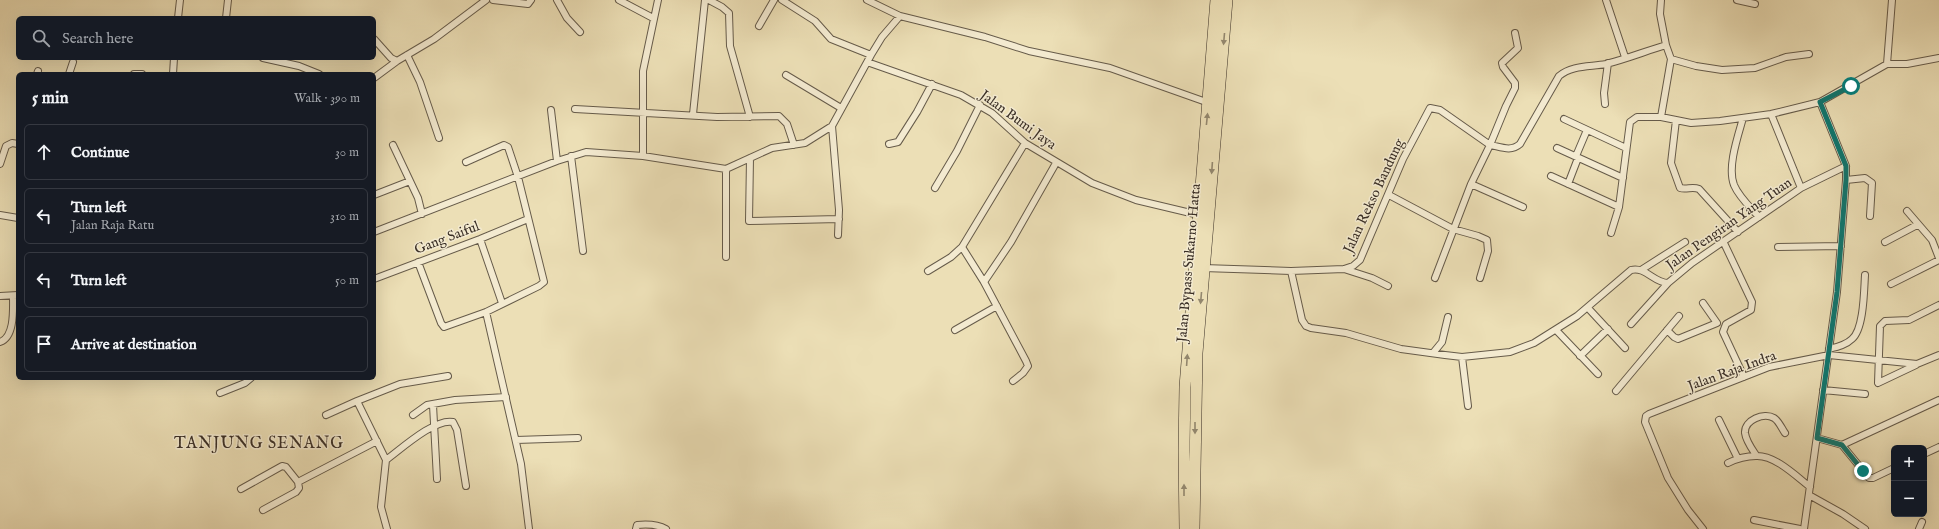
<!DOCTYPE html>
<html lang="en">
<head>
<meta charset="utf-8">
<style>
  :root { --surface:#171b24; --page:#242831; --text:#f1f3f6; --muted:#9ea1a6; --line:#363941 }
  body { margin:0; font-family:"IM FELL English",serif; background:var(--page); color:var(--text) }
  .controls { position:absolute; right:12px; bottom:12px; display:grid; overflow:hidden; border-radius:6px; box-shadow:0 4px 16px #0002 }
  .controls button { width:36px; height:36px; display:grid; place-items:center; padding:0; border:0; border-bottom:1px solid var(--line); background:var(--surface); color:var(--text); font:20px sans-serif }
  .stop { position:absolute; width:12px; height:12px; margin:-9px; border:3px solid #0f766e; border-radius:50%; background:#fff }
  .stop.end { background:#0f766e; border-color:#fff; box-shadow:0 1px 4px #0008 }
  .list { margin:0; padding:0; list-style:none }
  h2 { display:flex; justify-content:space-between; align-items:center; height:52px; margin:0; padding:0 16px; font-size:17px }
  h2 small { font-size:13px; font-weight:400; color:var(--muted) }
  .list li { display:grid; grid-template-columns:26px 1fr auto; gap:12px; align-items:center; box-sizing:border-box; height:56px; margin:0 8px 8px; padding:0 8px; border:1px solid var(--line); border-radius:6px }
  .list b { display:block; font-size:15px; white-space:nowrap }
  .list p { margin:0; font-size:13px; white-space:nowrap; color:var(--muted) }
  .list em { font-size:13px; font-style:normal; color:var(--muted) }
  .icon { flex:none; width:22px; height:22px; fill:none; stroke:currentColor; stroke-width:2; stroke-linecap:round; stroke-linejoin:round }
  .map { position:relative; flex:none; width:1939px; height:529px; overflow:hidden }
  .search { position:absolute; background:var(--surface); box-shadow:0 4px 16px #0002; left:16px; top:16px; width:360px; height:44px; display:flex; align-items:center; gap:10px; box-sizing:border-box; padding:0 14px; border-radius:6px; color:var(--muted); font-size:15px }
  .panel { position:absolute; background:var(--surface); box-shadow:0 4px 16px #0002; left:16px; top:72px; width:360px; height:308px; border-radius:6px }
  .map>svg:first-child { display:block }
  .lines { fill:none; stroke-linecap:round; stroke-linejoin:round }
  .minor-casing { stroke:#665b4a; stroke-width:8 }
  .trunk-casing { stroke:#3a2f26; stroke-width:12 }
  .minor { stroke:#f3ead0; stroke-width:6 }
  .trunk { stroke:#ecdfb6; stroke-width:11 }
  .oneway { fill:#93876e }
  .route { stroke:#0f766e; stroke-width:5 }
  .labels { text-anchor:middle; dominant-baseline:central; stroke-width:3; stroke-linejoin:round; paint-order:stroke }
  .street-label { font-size:14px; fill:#3a2f26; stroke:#f3ead0 }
  .quarter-label { font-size:16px; letter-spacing:1px; fill:#3a2f26; stroke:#f3ead0 }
</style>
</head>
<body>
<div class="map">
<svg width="1939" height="529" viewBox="0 0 1939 529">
  <rect width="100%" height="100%" fill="#ecdfb6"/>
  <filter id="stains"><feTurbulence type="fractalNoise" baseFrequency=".005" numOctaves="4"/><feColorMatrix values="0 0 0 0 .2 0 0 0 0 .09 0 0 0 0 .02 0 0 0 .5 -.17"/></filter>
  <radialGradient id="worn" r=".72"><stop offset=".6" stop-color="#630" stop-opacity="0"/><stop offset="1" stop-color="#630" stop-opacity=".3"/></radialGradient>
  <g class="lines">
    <g class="minor-casing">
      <path id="minor" d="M493,0L528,4L531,0
        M557,0L567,18L580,32
        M619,0L653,18
        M709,0L722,7L729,13L730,46L750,117
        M782,0L815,21L831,39L871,55
        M867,0L900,16L985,37L1029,51L1110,68L1209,103
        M1606,0L1625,57
        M1661,0L1660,14L1666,45L1671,59L1661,117
        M1737,0L1755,4
        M178,18L180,0
        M226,18L228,0
        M759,26L774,0
        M374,39L391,58L397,61
        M407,55L420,82L439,138
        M263,58L299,66L319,74
        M1671,59L1696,66L1722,70L1755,68L1786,57L1809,54
        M867,62L961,95L992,113L1025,143L1092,183L1136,200L1199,215
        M1887,64H1907L1939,58
        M37,74L38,71
        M69,74L73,62
        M134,74H142
        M173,74L174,58
        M786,75L841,108
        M374,78L397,61L434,39L486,0
        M1605,104L1604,93L1608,63
        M575,109L717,117L779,116L787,124L794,145
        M551,110L557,161
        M693,114L705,0
        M1771,114L1801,188
        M1743,118C1738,136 1727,167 1734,185C1739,197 1750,207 1759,217
        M1564,119L1626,148
        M1676,120L1671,163L1680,188C1687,190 1692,186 1699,189L1738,232
        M832,126L839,210L838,235
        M889,144L898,142L917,112L932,84
        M393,145L418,198L422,214
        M1557,148L1623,178
        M571,156L583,251
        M643,156V71L658,0
        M1576,156L1587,130
        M750,158L749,221L839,219
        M0,164L6,146L12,143L18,144
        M726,169V257
        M1551,176L1619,207
        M1846,180L1865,178L1872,183L1870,216
        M1471,184L1523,207
        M1568,184L1578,158
        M935,188L957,151L980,105
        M374,195L410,181
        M1389,195L1453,229L1478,236L1487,240L1488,251L1480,278
        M1907,211L1932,240L1939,258
        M0,215L18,218
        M374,232L557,161L586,152L643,156L726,169L772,148L805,143L832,126L871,55L882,37L900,16
        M1611,233L1619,207L1630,122L1637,117H1661L1691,123L1720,121L1771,114L1820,102L1887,64L1892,0
        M480,239L502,303
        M1885,242L1917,225
        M1724,243L1752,302L1751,310L1726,324L1723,332L1744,377
        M962,247L984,282L1026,361L1028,366L1023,373L1013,381
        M1778,247L1841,246
        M418,262L441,323L444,327L486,312L539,286L544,282L518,177L508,147L504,145L466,162
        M1203,268L1291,271L1344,269L1353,266L1360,260L1403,159L1430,108L1440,110L1490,145L1506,106L1515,88V83L1503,67L1502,63L1518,48L1515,33
        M1344,269L1372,278L1388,286
        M1641,270L1685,242
        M928,271L951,257L962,247L1025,143
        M1291,271L1302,320L1306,326L1311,328L1346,333L1401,349L1445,355L1462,357L1510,352L1534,343L1577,316L1631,270C1645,266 1654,283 1668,283L1692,263L1801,188L1846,166
        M1435,278L1471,184L1490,145C1501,147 1511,152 1520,144L1559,76C1572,65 1590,67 1606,64C1626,59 1646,51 1666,45
        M374,279L480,239L528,219
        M984,282L1011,242L1056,163
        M1891,284L1939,260
        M0,296L18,295
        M1588,308L1625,348
        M486,312L521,464L529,529
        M1631,324L1668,283
        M955,330L997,306
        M1556,330L1598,374
        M1667,330L1674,337L1678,339L1717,323L1703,303
        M0,342C15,337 13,309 13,296
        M1829,349C1837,347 1846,345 1852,339C1864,329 1864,290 1865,275
        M1433,353L1442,342L1448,317
        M1580,356L1608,329
        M1462,357L1468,406
        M1916,365L1878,383L1880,326L1885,321L1909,320L1939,305
        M1823,390L1865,394
        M1616,391L1679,316
        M220,393L245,383L251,378
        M357,401L400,384L448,376
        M433,405L437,479
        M326,415L357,401L386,460L381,507L387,529
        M413,415L427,405L455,400L506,397
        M1719,420L1738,459
        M1817,438L1842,445L1869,478H1873L1894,468
        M516,440L578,438
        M1842,445L1939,400
        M1924,454L1939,447
        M1756,455C1752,449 1746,441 1745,433C1744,420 1764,412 1774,418C1779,421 1782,429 1785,433
        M386,460C401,449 435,418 453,422L457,430L466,486
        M1728,463C1736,459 1746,456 1756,456C1775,455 1796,476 1810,487
        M241,489L282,466L286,467L298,482L377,441
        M1809,495L1843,514L1865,529
        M263,510L296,492L299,488L298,482
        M1754,520L1800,529
        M636,529L637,525C647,524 657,524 666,529
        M1703,529L1688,510L1668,478L1645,422L1646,416L1649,414L1769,367L1829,355L1917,364L1939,355
        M1804,529L1837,292L1846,180V166L1820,102
        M1919,529L1922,522"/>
    </g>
    <g class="trunk-casing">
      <path id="trunk" d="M1185,529L1184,451L1185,387L1216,0
        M1194,529L1197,353L1227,0"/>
    </g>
    <use href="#minor" class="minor"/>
    <use href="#trunk" class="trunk"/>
  </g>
  <defs><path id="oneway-solid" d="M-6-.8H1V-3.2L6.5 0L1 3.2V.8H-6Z"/></defs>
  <g class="oneway">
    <use href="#oneway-solid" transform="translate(1224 39) rotate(95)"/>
    <use href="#oneway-solid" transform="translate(1207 119) rotate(-84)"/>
    <use href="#oneway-solid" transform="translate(1212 168) rotate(94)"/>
    <use href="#oneway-solid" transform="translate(1201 298) rotate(95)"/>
    <use href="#oneway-solid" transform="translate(1187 360) rotate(-86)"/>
    <use href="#oneway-solid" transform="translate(1195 428) rotate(90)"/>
    <use href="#oneway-solid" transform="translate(1184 490) rotate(-90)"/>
  </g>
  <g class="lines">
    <path class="route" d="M1851,86L1820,102L1846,166V180L1837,292L1817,438L1842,445L1863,471"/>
  </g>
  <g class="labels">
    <g class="street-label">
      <text transform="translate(1018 120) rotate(36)">Jalan Bumi Jaya</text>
      <text transform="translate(1374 196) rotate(-65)">Jalan Rekso Bandung</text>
      <text transform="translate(1729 224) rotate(-35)">Jalan Pengiran Yang Tuan</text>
      <text transform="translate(447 238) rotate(-21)">Gang Saiful</text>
      <text transform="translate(1189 263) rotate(-85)">Jalan Bypass Sukarno Hatta</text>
      <text transform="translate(1732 371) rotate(-20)">Jalan Raja Indra</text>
    </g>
    <g class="quarter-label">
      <text x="259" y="444">TANJUNG SENANG</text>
    </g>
  </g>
  <rect width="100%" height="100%" filter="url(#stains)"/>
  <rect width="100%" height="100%" fill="url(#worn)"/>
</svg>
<div class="controls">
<button>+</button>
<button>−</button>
</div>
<div class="stop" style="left:1851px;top:86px"></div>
<div class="stop end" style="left:1863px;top:471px"></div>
<div class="search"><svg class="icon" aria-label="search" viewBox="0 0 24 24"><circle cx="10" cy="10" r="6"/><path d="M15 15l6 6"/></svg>Search here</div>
<section class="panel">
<h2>5 min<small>Walk · 390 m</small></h2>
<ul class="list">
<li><svg class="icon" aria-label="ahead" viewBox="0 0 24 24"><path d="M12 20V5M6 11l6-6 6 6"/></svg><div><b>Continue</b></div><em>30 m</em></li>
<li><svg class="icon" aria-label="left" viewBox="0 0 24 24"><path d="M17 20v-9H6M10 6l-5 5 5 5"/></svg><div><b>Turn left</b><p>Jalan Raja Ratu</p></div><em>310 m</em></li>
<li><svg class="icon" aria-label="left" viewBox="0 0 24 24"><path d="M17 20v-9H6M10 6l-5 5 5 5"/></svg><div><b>Turn left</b></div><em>50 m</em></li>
<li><svg class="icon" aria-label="arrive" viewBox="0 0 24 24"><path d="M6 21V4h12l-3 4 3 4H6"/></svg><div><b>Arrive at destination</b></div></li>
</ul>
</section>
</div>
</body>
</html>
